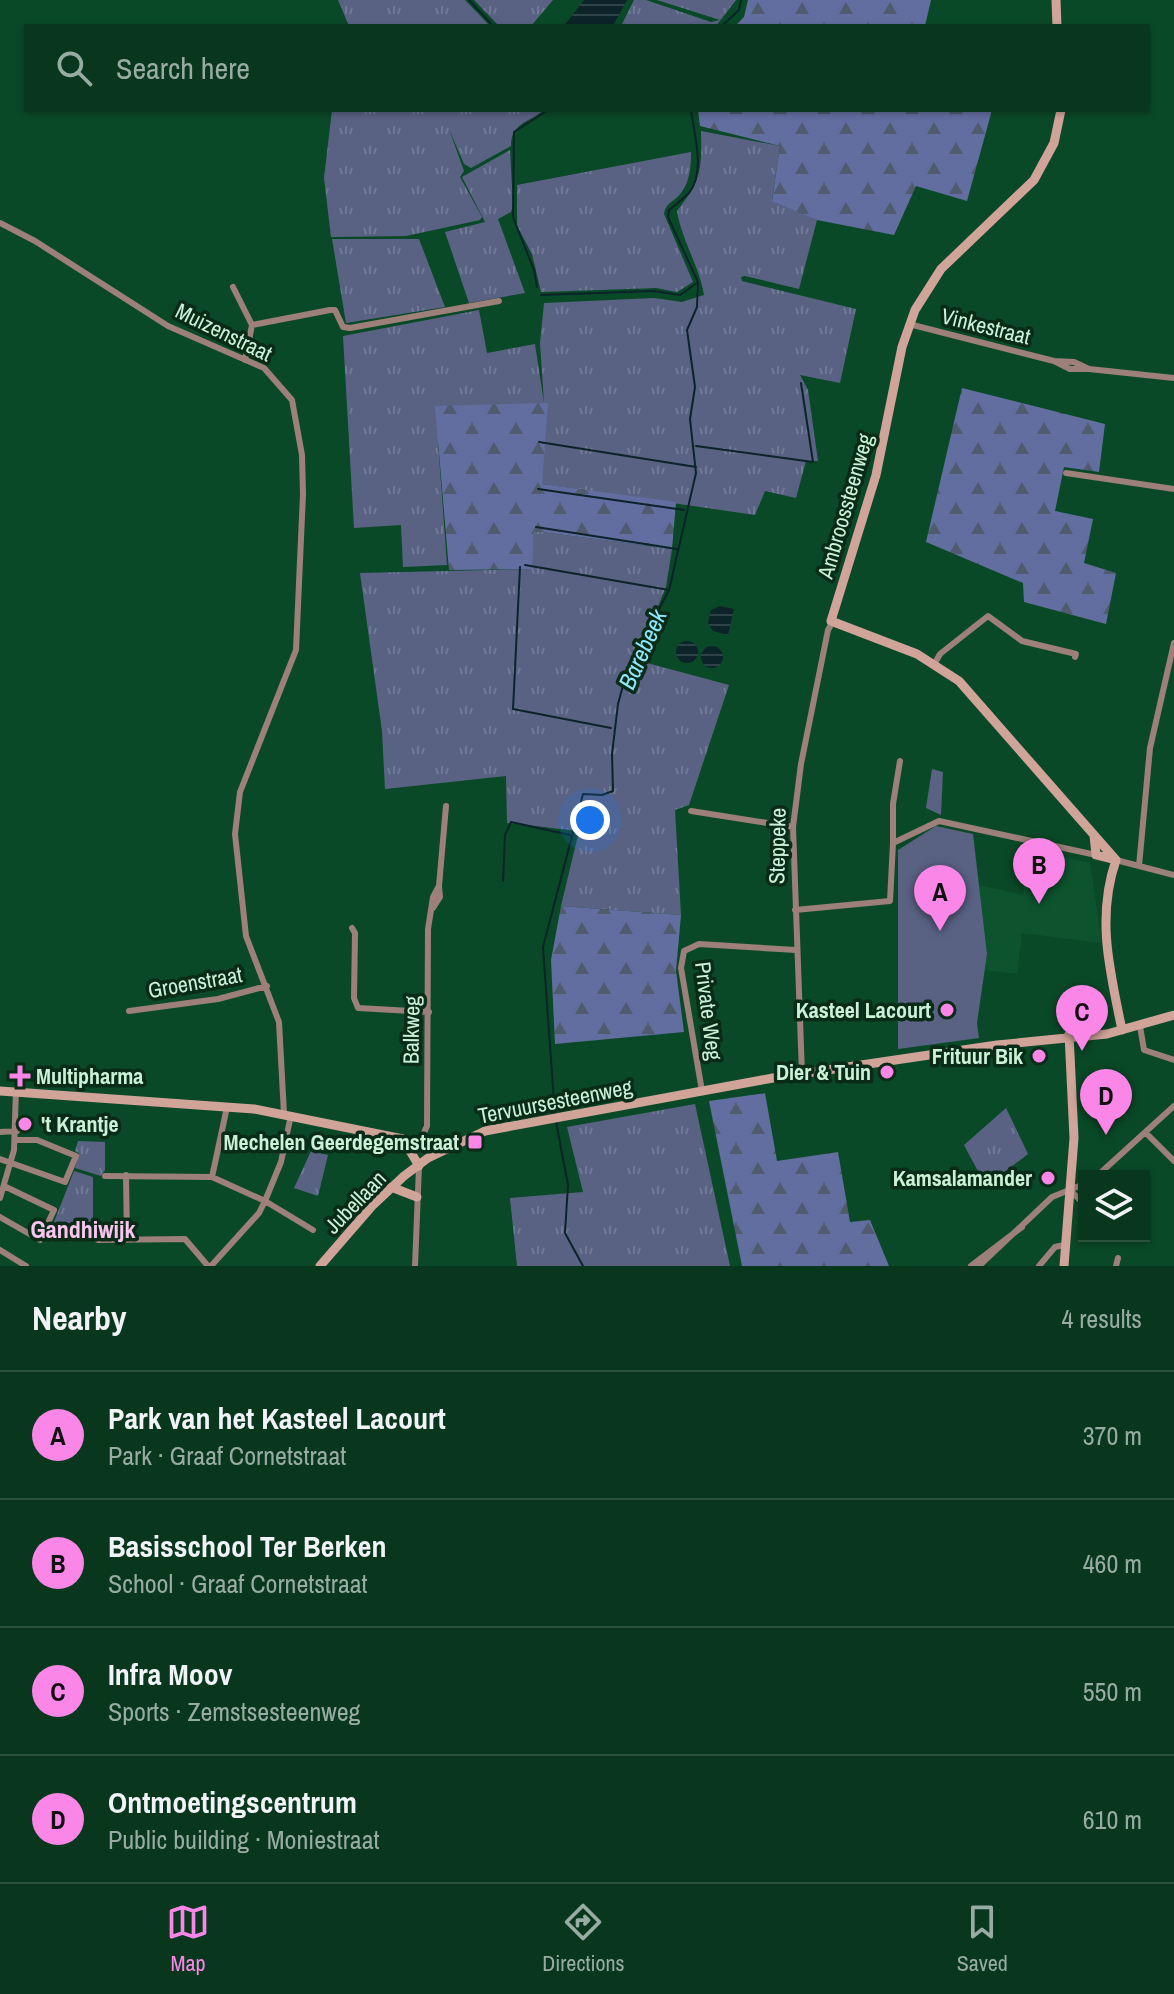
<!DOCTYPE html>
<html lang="en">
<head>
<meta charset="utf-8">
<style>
  :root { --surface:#08371d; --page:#113f26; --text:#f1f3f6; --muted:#98aca4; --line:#29513b; --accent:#fa87e7 }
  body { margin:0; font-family:"Archivo Narrow",sans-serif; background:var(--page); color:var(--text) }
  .controls { position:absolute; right:24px; bottom:24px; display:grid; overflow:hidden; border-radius:0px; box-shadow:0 2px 6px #0004 }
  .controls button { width:72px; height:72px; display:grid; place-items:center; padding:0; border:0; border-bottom:2px solid var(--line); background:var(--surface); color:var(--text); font:40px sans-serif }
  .you { position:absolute; left:590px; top:820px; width:28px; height:28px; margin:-20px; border:6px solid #fff; border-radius:50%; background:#1a73e8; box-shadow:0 0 0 12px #1a73e833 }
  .badge { display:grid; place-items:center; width:52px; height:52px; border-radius:50%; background:var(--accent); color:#111; font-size:26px; font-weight:700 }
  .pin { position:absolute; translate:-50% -66px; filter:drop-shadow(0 2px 4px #0008) }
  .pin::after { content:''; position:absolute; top:42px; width:28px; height:24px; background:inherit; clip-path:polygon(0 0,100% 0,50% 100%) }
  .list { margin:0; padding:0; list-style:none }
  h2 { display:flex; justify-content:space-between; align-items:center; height:104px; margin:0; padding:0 32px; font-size:34px }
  h2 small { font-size:26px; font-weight:400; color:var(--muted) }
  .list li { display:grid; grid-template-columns:52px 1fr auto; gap:24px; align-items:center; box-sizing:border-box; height:128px; padding:0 32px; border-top:2px solid var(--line) }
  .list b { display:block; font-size:30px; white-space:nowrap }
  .list p { margin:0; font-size:26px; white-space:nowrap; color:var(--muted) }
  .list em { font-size:26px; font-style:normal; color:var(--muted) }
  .icon { flex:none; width:44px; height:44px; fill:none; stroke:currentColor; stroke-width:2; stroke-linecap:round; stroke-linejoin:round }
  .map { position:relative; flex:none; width:1174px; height:1266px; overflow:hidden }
  .search { position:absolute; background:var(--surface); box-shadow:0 2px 6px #0004; left:24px; right:24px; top:24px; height:88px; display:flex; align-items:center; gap:20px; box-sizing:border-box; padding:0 28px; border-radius:0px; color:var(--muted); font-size:30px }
  .sheet { height:616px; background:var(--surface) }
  nav { display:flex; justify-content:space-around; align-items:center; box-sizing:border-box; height:112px; border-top:2px solid var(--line); background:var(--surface); font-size:22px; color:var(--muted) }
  nav a { display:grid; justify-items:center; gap:4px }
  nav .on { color:var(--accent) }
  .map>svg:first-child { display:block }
  .built { fill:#0d542e }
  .grass { fill:url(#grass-tufts) }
  .forest { fill:url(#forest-firs) }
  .park { fill:#5a6284 }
  .water { fill:url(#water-rules) }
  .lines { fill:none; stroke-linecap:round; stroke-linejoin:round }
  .stream { stroke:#0b2329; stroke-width:2 }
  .street { stroke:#9c8079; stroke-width:6 }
  .secondary { stroke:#d1a49a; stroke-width:9 }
  .poi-dot { fill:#fa87e7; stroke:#0a2b17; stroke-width:3 }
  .labels { text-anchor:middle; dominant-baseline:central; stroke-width:7; stroke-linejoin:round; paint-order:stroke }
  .street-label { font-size:22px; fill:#cbf1d6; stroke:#0a2b17 }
  .poi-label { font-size:22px; font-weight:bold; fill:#cbf1d6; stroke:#0a2b17; text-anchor:end }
  .water-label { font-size:24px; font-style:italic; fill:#90e7fb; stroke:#0a2b17 }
  .neighbourhood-label { font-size:24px; font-weight:bold; fill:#fac5ef; stroke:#0a2b17 }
</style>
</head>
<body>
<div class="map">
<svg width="1174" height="1266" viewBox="0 0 1174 1266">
  <defs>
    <pattern id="grass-tufts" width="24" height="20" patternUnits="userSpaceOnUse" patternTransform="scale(2)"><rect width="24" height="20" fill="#5a6284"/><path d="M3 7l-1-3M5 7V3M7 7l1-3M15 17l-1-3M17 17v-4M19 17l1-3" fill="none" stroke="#707995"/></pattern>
    <pattern id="forest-firs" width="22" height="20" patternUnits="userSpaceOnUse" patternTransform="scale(2)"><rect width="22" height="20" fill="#626ea0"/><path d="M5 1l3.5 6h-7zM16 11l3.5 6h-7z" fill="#505b70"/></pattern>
    <pattern id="water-rules" width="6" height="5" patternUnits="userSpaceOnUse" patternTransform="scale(2)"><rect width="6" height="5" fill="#0b2329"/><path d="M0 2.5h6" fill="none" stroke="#2d4347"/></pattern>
  </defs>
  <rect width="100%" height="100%" fill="#0a4927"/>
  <path class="built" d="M1030,849L1090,863L1102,943L1022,933L1017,974L984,970L987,954L979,885L1023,895Z"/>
  <path class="grass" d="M338,0H465L490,26H349Z
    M474,0H553L531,26H499Z
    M634,0H646L711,22L720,20L657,0H736L716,26H621Z
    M332,110H544C528,123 511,123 511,146L471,168L464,164L449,129L464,171L460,177L482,217L480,220L406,236L331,237L324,178Z
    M701,131L780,146L772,200L817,220L799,289L745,276L741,277L742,281L856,309L840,383L800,375L808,390L818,461H806L796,498L765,491L755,515L542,484L438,443L447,565L403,567L401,525L354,528L343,336L479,310L487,353L535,344L544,403L540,343L544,303L654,298L682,302L704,295C699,265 682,241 677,211C701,181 702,169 701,131Z
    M510,150L513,205L511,212L498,219L525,293L469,303L445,232L485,222L462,177Z
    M691,152C691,167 690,181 681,193C674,202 666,202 664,214L693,282L677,292L656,288L541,292L532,254L517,226V185Z
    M332,239H419L445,307L346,323Z
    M534,531L672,549L666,587L636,660L729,685L689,805L675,810L681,915L561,906L579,831L507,823L506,776L385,789L382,731L360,573L531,569Z
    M695,1104L730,1266H517L510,1198L583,1192L567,1127Z
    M1006,1108L1028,1154L986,1186L964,1145Z
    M78,1141L105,1142V1170L101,1176L75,1168L79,1153L75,1151Z
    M311,1151L328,1155L318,1196L294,1188Z
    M74,1171L93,1177V1236H68L52,1227Z"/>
  <path class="forest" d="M748,0H931L925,26H735L744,17Z
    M698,110H992L967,201L916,186L894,235L817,220L772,201L780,146L700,126Z
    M962,388L1105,424L1099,472L1064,467L1055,511L1093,519L1084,563L1116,573L1106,624L1024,602L1023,583L926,542Z
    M548,403L542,484L676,502L672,549L534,531L532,569L449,570L435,406Z
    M561,906L681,915L676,971L684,1032L555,1044L551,960Z
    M765,1093L777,1161L838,1152L850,1222L870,1220L889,1266H742L709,1101Z"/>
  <path class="park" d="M932,769L943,772L941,815L926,808Z
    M936,826L973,834L987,954L977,1023L979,1038L898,1049V850Z"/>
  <path class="water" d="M584,0H627L613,26H564Z
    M720,606L734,609L728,635L713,631L708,623L711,610Z
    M676 652a11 11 0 1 1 22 0a11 11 0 1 1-22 0Z
    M701 657a11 11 0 1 1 22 0a11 11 0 1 1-22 0Z"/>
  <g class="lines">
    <path class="stream" d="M469,0L493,26
      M722,26L739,10L741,0
      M537,287L534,270L513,217L514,132L548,110
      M541,295L653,291L680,295L697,283
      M539,442L696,467
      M696,446L813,462L801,383
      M538,489L684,510
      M536,527L677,549
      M525,565L669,590
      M520,567L513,709L611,728
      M503,881L505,835L511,822L570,835
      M555,1116L543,947L583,794L602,795L613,791L612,754L618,704L628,667L669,590L696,473L690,419L695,387L687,330L697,307L698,282L668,217L669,210C675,205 683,199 689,193C706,172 694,134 691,110
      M556,1122L568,1185L565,1233L583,1266"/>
    <path class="street" d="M0,223L35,241L168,326L264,368L292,400L302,455L303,494L296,650L240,792L235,834L246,936L279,1022L284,1114
      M233,287L252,325
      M909,324L1054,361L1074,362L1089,369H1070L1054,361
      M245,360L252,325L330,310H335L343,327L350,328L499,301
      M1089,369L1174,378
      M1066,473L1174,489
      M935,663L940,654L988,616L1022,641L1076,654L1075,657
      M691,811L793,827
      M893,843V804L900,761
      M1116,860L1174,875
      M1139,866L1150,748L1174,643
      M439,886L446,806
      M795,910L890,901L893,843L939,821L1096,855
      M352,928L355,933L354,998L358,1008L429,1012
      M129,1011L218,999L267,986
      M1140,1026L1144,1050L1174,1060
      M802,1074L793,827L801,764L828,630L832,623
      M702,1091L681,968L684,951L699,944L796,950
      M0,1132L17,1131
      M1146,1133L1174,1161
      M408,1143L422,1137L427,1126L428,929L433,897L439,886L440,897L433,908
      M0,1159L65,1182L76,1156L37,1140H16
      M126,1175L127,1240
      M105,1176L212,1177L265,1201L281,1162L291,1115
      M1097,1176L1174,1106
      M212,1177L227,1107
      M1072,1192L1084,1204
      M0,1198L14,1150L16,1090
      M0,1217L40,1240L54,1210L6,1187
      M98,1240L185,1239L208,1266
      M0,1250L26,1266
      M211,1266L259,1213L265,1201L313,1230
      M415,1266L419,1166
      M971,1266L1022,1227
      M979,1266L1052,1197L1084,1184
      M1039,1266L1055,1247L1064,1245
      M1116,1266L1118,1258"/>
    <path class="secondary" d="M1056,0L1057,26
      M1061,110L1054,143L1034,180L941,269L915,310L902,347L876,475L831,621L917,654L959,681L1116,860C1096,918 1110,971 1122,1030
      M1094,835L1096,855L1116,860
      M0,1091L254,1109L403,1139L419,1166
      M391,1187L417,1197
      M320,1266L372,1206L404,1176L428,1158L485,1131L773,1078L997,1045L1107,1034L1174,1015
      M1064,1266L1074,1138L1069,1034"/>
  </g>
  <g class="poi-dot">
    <circle cx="947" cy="1010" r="8"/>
    <circle cx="1039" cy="1056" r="8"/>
    <circle cx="887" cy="1072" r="8"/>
    <path d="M16 1064h8v8h8v8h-8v8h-8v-8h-8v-8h8z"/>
    <circle cx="25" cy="1124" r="8"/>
    <rect x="467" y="1134" width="16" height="16" rx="4"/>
    <circle cx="1048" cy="1178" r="8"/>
  </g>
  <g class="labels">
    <g class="street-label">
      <text transform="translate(986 326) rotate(14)">Vinkestraat</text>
      <text transform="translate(224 332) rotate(26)">Muizenstraat</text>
      <text transform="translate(845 506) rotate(-74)">Ambroossteenweg</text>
      <text transform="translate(777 846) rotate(-89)">Steppeke</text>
      <text transform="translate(195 982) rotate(-10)">Groenstraat</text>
      <text transform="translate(709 1011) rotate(83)">Private Weg</text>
      <text transform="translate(411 1030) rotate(-89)">Balkweg</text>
      <text transform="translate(555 1101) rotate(-11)">Tervuursesteenweg</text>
      <text transform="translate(355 1202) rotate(-46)">Jubellaan</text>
    </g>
    <g class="poi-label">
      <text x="931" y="1010">Kasteel Lacourt</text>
      <text x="1023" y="1056">Frituur Bik</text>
      <text x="871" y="1072">Dier &amp; Tuin</text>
      <text x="36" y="1076" text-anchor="start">Multipharma</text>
      <text x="41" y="1124" text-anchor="start">'t Krantje</text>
      <text x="459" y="1142">Mechelen Geerdegemstraat</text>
      <text x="1032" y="1178">Kamsalamander</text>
    </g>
    <g class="water-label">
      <text transform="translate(642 649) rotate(-66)">Barebeek</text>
    </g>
    <g class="neighbourhood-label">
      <text x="83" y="1229">Gandhiwijk</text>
    </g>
  </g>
</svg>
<div class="controls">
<button><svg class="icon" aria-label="layers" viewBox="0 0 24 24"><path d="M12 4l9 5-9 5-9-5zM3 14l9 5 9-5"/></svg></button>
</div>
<div class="you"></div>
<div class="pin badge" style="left:940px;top:931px">A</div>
<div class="pin badge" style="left:1039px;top:904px">B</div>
<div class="pin badge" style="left:1082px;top:1051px">C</div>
<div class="pin badge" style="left:1106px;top:1135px">D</div>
<div class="search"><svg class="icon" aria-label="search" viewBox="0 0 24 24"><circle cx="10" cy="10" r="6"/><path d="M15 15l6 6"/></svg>Search here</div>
</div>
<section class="sheet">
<h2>Nearby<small>4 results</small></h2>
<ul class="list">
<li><span class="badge">A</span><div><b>Park van het Kasteel Lacourt</b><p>Park · Graaf Cornetstraat</p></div><em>370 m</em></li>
<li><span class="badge">B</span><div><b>Basisschool Ter Berken</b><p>School · Graaf Cornetstraat</p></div><em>460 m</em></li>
<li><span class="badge">C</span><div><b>Infra Moov</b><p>Sports · Zemstsesteenweg</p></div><em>550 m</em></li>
<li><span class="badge">D</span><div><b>Ontmoetingscentrum</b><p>Public building · Moniestraat</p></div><em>610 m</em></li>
</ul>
</section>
<nav>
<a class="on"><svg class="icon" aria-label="map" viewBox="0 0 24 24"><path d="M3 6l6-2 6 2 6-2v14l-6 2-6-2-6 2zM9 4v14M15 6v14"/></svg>Map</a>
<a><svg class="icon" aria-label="directions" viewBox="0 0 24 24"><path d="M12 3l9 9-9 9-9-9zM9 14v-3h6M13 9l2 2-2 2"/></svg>Directions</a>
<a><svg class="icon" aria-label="saved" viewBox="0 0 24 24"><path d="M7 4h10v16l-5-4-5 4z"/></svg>Saved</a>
</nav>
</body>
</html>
